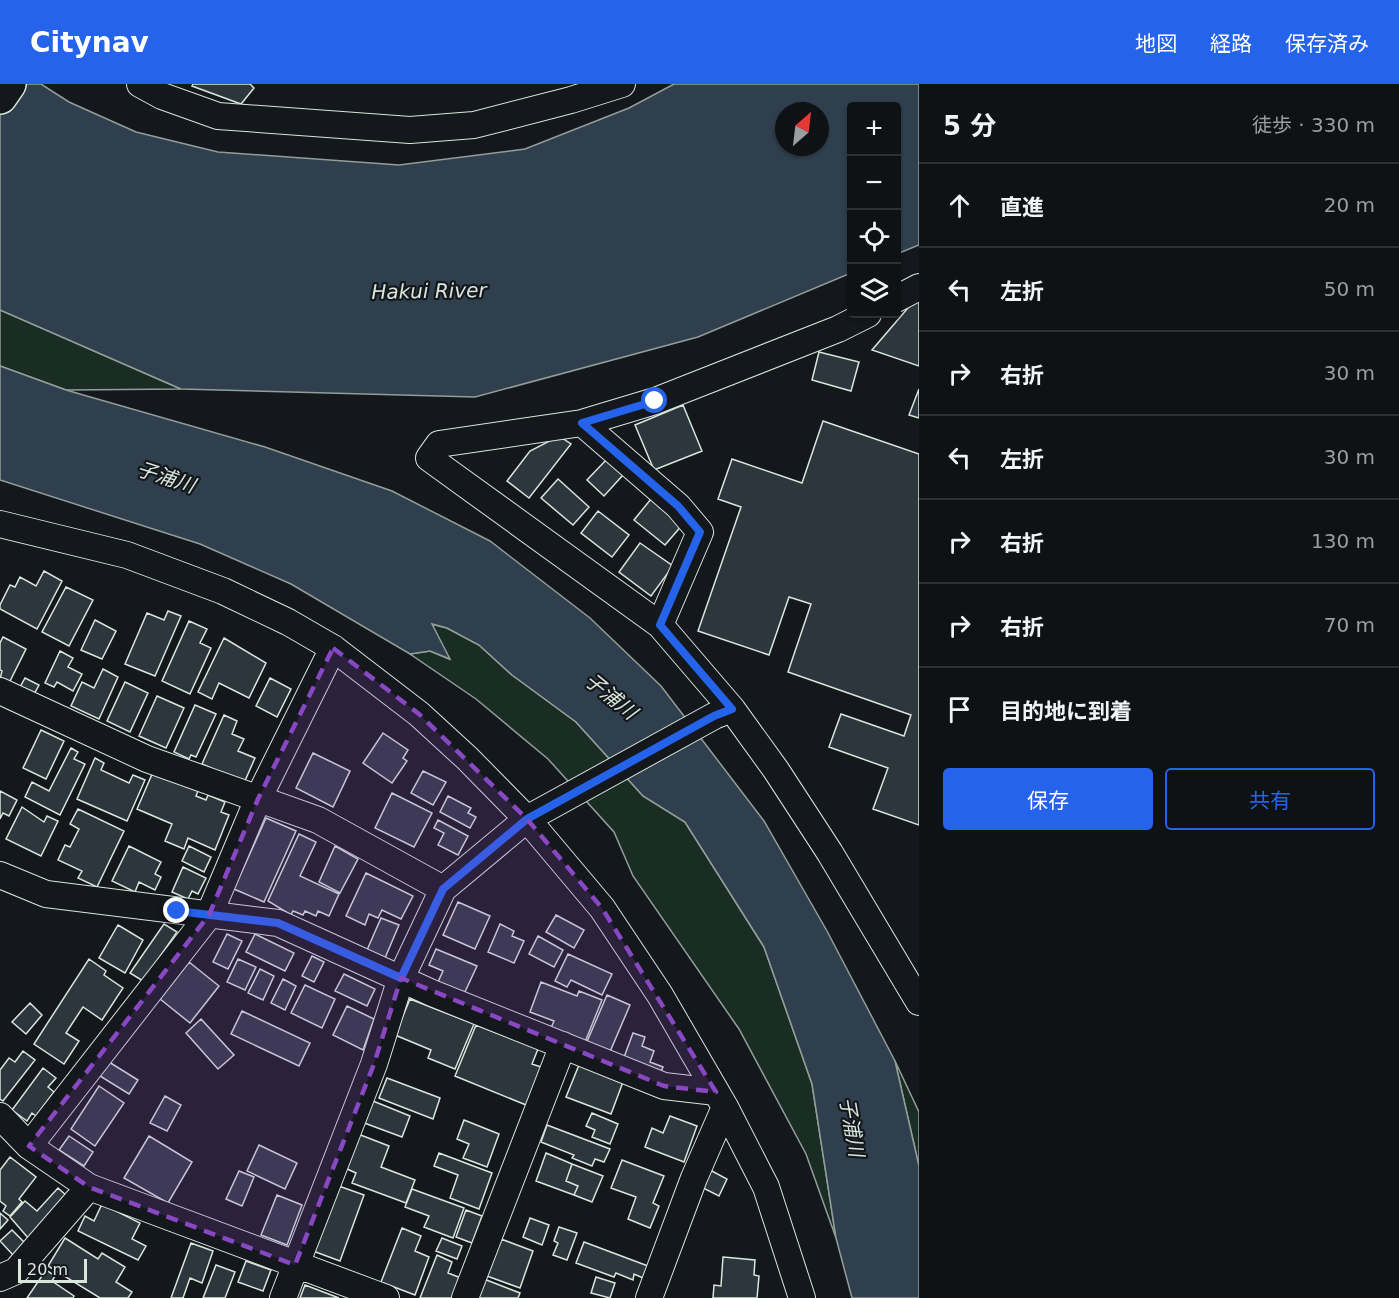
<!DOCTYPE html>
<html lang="ja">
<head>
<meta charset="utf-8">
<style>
  :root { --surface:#0f1215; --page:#181b1e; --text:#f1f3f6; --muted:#9b9ea0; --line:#2f3234; --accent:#2563eb }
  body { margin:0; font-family:"DejaVu Sans","Noto Sans JP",sans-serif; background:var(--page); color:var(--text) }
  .controls { position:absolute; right:18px; top:18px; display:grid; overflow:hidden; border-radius:6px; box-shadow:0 2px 4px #0004 }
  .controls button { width:54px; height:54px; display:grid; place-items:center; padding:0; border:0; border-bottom:2px solid var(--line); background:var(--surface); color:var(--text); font:30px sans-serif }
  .compass { position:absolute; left:775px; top:18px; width:54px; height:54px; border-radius:50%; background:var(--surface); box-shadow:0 2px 4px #0004; rotate:28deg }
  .scale { position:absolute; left:18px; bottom:15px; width:69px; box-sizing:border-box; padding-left:6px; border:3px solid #d8e6dc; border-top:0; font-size:16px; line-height:21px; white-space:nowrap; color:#d8e6dc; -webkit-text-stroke:4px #14181c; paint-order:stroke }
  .stop { position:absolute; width:18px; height:18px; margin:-14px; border:4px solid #2563eb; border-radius:50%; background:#fff }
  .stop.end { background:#2563eb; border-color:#fff; box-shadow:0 2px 6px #0008 }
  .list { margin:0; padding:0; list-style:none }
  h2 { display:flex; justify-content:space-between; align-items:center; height:78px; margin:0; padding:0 24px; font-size:26px }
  h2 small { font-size:20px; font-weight:400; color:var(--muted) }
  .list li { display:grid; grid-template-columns:39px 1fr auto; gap:18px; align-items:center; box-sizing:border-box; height:84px; padding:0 24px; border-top:2px solid var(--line) }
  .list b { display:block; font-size:22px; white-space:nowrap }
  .list em { font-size:20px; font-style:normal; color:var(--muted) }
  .actions { display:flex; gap:12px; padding:18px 24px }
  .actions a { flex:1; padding:14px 0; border:2px solid var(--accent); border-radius:6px; text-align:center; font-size:21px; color:var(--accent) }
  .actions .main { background:var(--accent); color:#fff }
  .icon { flex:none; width:33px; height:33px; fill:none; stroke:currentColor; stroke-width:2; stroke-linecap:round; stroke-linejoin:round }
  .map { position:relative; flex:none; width:919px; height:1214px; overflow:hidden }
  header { display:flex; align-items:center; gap:36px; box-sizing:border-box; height:84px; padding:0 30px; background:var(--accent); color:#fff }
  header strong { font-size:28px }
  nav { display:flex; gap:33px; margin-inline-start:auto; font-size:21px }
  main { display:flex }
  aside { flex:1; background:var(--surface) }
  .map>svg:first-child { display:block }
  .green { fill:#1a2d24; stroke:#939e99; stroke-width:1.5 }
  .water { fill:#2f3f4d; stroke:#939e99; stroke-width:1.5; fill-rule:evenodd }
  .building { fill:#2c363c; stroke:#d8e6dc; stroke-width:1.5 }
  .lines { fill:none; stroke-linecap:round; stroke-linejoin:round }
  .minor-casing { stroke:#d8e6dc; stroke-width:28 }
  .highway-casing { stroke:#d8e6dc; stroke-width:36 }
  .minor { stroke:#14181c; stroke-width:26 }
  .highway { stroke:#14181c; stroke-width:33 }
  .route { stroke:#2563eb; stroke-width:8 }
  .marked { fill:#8948c3; fill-opacity:0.2; stroke:#8948c3; stroke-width:4.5; stroke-dasharray:12 8; stroke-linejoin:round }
  .labels { text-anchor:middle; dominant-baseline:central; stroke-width:4.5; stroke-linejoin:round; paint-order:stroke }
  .water-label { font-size:20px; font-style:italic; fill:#d8e6dc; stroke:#14181c }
</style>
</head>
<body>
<header>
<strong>Citynav</strong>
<nav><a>地図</a><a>経路</a><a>保存済み</a></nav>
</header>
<main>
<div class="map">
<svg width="919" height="1214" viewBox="0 0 919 1214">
  <rect width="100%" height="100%" fill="#14181c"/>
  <path class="green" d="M0,226L181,305L66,306L0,282Z
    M431,540L447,544L479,561L512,591L576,638L643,712L685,738L764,863L812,1000L836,1154L806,1070L739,945L633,792L614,748L548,675L476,615L410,570L430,567L449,575Z
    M895,977L919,1028V1082Z"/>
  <path class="water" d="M0,0H41L69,18L136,48L218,68L399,81L525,65L629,24L674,0H919V161L897,170L896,22H852L851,189L698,253L475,313L181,305L0,226ZM784,27H820V63H784Z
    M0,282L66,306L265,363L392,407L490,457L590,534L661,602L764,737L827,847L895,977L919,1082V1214H852L836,1154L812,1000L764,863L685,738L643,712L576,638L512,591L479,561L447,544L432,540L450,575L430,567L410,570L291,500L200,460L0,396Z"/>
  <path class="building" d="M193,0H250L254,4L241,20L192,2Z
    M919,215V282L872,266L913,218Z
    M819,268L859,278L851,307L812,296Z
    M919,305V334L909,331Z
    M683,321L702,367L654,386L635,341Z
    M823,337L919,370V741L873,725L888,684L829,663L841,630L904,652L911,631L788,588L811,520L789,513L769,571L698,547L741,423L718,415L732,375L802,399Z
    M559,352L571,360L529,414L507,397L530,367Z
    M606,376L623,391L604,412L587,396Z
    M558,395L589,423L573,441L541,414Z
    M651,415L683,440L665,461L634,436Z
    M598,427L629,451L612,473L581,449Z
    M640,459L673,482L651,512L619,488Z
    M44,487L62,497L37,545L0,525V521L10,501L15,503L20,493L36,502Z
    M66,503L93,516L69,562L42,548Z
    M168,527L181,532L155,592L125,580L147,529L164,536Z
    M95,536L116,547L102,575L81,566Z
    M189,537L207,545L200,559L211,564L190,610L162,597Z
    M3,553L26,565L9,599L0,595L2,587L0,586V559Z
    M224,554L266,579L249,614L219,599L212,615L198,608Z
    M60,567L73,574L68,583L82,590L73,607L57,598L54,603L45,599Z
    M103,585L118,593L99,635L71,622L82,598L94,604Z
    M25,594L39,601L33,612L19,605Z
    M270,594L291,605L277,633L256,622Z
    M125,598L148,609L130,648L107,637Z
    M157,612L184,624L166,664L139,652Z
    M195,621L216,630L196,673L191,671L189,675L174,668Z
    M224,631L237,637L232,650L244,655L238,667L255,674L244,699L202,680Z
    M41,646L64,657L46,695L23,684Z
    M383,649L408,666L403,674L407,677L392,699L363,679Z
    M71,664L78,668L74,675L85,680L60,731L25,713L32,698L49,707Z
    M313,669L350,687L333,723L296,704Z
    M95,674L104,679L101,686L129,699L133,691L145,696L127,737L77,715Z
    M423,687L446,698L433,721L411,709Z
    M153,688L198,707L196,712L206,716L208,711L225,718L221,728L229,731L215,766L188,754L184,765L165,757L172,740L137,725Z
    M0,707L17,716L9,732L3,729L0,735Z
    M392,709L432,729L414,763L375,744Z
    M448,712L471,724L468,729L476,733L470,744L440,728Z
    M22,723L44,738L47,732L58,737L41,772L6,755Z
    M78,725L124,747L97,803L78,794L82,787L58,776L65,761L70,763L79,745L70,740Z
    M266,734L296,747L264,818L234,805Z
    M438,736L468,752L458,771L438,761L444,749L434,744Z
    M299,750L316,758L300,792L339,810L329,832L318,827L316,832L305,827L303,831L293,827L291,831L268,817Z
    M129,762L161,778L155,790L161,793L155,806L139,798L135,808L112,797Z
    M189,762L211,773L204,788L182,777Z
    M335,762L358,775L340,809L319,798Z
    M183,783L206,794L198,810L192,807L188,815L172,808Z
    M366,789L413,812L401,835L382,826L378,834L369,830L365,841L346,832Z
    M458,818L490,832L475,865L443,851Z
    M556,831L584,846L574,864L546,848Z
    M381,834L399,841L385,874L367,866Z
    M164,840L177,848L143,897L130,889Z
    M500,840L514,847L512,852L524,857L514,879L488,868Z
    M118,841L143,856L125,889L99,874Z
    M227,850L242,857L228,885L213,878Z
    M255,850L294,869L285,887L246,868Z
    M538,852L563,866L554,883L529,870Z
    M436,865L477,882L464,910L438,898L443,887L429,881Z
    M568,870L612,890L602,911L571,896L567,903L555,897Z
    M312,872L324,878L314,898L302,892Z
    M89,875L106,887L104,891L123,904L102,936L83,923L66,949L79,957L64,980L34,960Z
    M238,875L256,883L245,906L227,898Z
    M189,878L219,902L190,939L160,915Z
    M260,885L274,892L263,916L248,909Z
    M344,890L375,905L367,922L335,907Z
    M283,895L296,902L285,926L271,919Z
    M541,898L577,912L579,907L602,916L585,958L551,944L554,937L530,928Z
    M305,901L335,915L322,944L291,929Z
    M607,911L630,921L609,970L586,960Z
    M410,915L474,940L455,985L428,974L431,966L395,951Z
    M30,919L42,931L26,950L12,938Z
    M347,922L374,935L363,966L333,951Z
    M242,927L310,959L299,982L231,950Z
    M201,935L234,971L218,985L186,949Z
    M476,941L538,965L532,980L541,983L526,1021L455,992Z
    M633,949L645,953L642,962L654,967L650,978L663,983L660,990L623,976Z
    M23,967L35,976L3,1017L0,1015V986L9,974L15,978Z
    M109,978L138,996L129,1010L100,992Z
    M579,981L623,998L611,1030L566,1013Z
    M43,984L56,994L48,1003L54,1008L36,1032L32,1029L27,1037L12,1026Z
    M387,994L440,1014L433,1035L379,1014Z
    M99,1002L124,1019L95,1062L71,1045Z
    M165,1012L181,1021L167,1047L150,1039Z
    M368,1015L410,1032L402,1053L359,1037Z
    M592,1029L618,1040L610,1060L592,1053L595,1046L586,1042Z
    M670,1032L697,1042L684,1078L645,1063L652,1044L663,1049Z
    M464,1036L499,1050L487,1083L463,1074L469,1060L457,1055Z
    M547,1041L610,1065L604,1078L595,1075L592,1082L572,1074L574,1071L541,1058Z
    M358,1050L389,1062L381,1083L415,1096L406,1119L352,1099L356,1089L345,1084Z
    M69,1052L93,1068L84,1082L59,1066Z
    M149,1052L192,1078L168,1119L124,1094Z
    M259,1061L297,1079L285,1105L247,1087Z
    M439,1069L492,1089L479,1125L450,1114L458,1091L434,1082Z
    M546,1069L572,1080L566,1097L578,1102L574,1111L536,1097Z
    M10,1073L36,1093L19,1115L22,1118L10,1132L3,1127L6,1122L0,1117V1086Z
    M622,1076L664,1092L653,1119L659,1122L650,1144L628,1135L636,1113L611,1104Z
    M572,1080L603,1092L592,1118L574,1111L578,1102L566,1097Z
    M710,1086L727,1095L719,1112L701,1103Z
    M239,1087L254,1093L242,1122L226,1115Z
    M336,1101L364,1111L340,1177L313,1167Z
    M58,1104L68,1113L29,1155L10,1133L25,1117L37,1127Z
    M412,1105L464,1124L453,1154L424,1143L429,1132L405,1123Z
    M277,1111L302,1121L287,1161L261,1151Z
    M102,1120L140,1139L132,1155L146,1162L138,1176L78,1147L85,1132L94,1137Z
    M466,1126L482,1132L472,1159L456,1153Z
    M0,1129L8,1136L0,1145Z
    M530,1134L549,1141L542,1161L523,1153Z
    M559,1143L577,1149L567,1176L553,1171L558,1159L554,1157Z
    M402,1144L421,1152L415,1167L429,1173L415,1211L381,1198Z
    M12,1146L25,1159L13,1171L0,1157Z
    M65,1154L98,1175L102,1169L125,1183L116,1198L132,1208L128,1214H100L48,1182Z
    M442,1154L462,1162L457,1175L436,1167Z
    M501,1155L533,1167L520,1204L487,1192Z
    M584,1158L648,1182L643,1194L634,1190L633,1196L616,1189L614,1193L576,1179Z
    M191,1159L213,1167L202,1199L190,1194L183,1214H171Z
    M437,1171L452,1178L448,1189L461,1194L453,1214H420Z
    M723,1173L755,1176L754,1191L759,1192L757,1214H713L714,1201L721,1202Z
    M246,1177L271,1186L263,1207L238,1198Z
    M216,1181L235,1188L225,1214H203Z
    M46,1186L55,1192L52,1197L74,1212L73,1214H27Z
    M596,1193L615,1199L610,1214L591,1209Z
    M484,1195L520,1209L518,1214H476Z
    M305,1201L339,1214H300Z"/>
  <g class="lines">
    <g class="minor-casing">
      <path id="minor" d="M140,0L162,12L218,32L410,46L474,41L571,16L622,0
        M896,215L919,203
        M868,230L838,245L655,317L582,339L439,360L429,374L660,541L732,625L776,686L830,769L919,918
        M582,339L678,422L700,448L660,541
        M0,440L127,471L223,507L288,538L333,564L419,630L467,674L527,735L602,824L660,911L725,1023L766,1103L802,1214
        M0,607L147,675L318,736L443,805
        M0,791L46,810L278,839L432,909L664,1002L716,1008
        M0,1032L29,1062L89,1103
        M29,1062L209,831L258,715L333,564
        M0,1194L16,1187L89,1103L386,1214
        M283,1214L374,980L401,894L443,805L527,735L714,632L732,625
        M465,1214L563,961
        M649,1214L694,1094L725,1023"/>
    </g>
    <g class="highway-casing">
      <path id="highway" d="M0,13L9,0"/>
    </g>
    <use href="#minor" class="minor"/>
    <use href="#highway" class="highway"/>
  </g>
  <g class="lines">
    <path class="route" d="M177,827L278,839L401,894L443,805L527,735L714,632L732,625L660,541L700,448L678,422L582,339L655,317"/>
  </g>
  <path class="marked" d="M333,564L419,630L527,735L602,824L716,1008L664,1002L401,894L374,980L295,1181L89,1103L29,1062L209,831L258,715Z"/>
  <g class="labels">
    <g class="water-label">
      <text transform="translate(429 207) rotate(-1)">Hakui River</text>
      <text transform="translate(166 393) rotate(18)">子浦川</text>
      <text transform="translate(611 612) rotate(39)">子浦川</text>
      <text transform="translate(852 1043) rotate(80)">子浦川</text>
    </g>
  </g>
</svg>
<div class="controls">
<button>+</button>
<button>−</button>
<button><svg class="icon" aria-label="locate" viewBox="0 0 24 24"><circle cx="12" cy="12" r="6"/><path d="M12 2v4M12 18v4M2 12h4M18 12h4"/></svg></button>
<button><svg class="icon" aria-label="layers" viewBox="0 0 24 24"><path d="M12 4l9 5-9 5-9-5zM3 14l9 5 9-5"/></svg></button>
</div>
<svg class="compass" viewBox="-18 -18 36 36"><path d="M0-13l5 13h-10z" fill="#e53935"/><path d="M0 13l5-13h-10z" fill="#9b9ea0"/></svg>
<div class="scale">20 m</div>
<div class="stop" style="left:655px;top:317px"></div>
<div class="stop end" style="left:177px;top:827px"></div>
</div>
<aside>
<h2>5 分<small>徒歩 · 330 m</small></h2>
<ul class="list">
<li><svg class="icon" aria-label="ahead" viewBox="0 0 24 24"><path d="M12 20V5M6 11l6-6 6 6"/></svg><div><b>直進</b></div><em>20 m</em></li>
<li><svg class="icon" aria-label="left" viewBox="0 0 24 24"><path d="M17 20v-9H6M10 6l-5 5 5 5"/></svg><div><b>左折</b></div><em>50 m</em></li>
<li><svg class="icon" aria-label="right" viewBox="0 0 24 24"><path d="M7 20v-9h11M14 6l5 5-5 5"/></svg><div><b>右折</b></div><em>30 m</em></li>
<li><svg class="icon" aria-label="left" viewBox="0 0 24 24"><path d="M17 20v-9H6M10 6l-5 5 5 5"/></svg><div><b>左折</b></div><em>30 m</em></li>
<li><svg class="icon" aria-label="right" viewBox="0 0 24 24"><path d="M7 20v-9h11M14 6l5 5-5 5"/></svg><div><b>右折</b></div><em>130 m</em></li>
<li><svg class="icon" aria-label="right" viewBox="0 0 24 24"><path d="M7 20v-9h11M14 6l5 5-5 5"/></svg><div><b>右折</b></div><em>70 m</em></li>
<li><svg class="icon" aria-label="arrive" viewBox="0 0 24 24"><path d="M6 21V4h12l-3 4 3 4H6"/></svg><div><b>目的地に到着</b></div></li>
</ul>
<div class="actions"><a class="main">保存</a><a>共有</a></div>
</aside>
</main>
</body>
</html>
